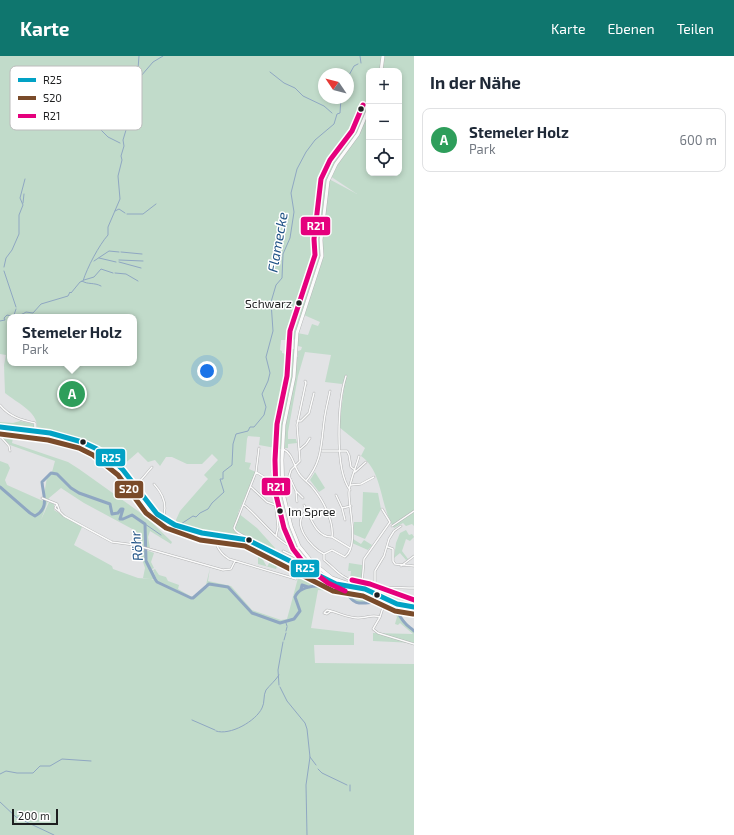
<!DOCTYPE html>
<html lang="de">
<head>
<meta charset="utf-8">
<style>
  :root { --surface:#fff; --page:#f2f2f3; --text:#1f2937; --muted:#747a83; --line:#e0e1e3; --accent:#0f766e }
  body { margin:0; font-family:"Exo 2",sans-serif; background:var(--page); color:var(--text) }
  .controls { position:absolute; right:12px; top:12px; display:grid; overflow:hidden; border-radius:8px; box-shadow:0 2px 6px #0003 }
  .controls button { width:36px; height:36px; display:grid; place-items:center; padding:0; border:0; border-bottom:1px solid var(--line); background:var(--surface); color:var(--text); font:20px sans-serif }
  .compass { position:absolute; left:318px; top:12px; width:36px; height:36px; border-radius:50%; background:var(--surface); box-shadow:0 2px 6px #0003; rotate:305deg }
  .scale { position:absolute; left:12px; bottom:10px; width:46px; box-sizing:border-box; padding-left:4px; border:2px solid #1e1f20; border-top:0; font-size:11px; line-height:14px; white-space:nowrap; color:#1e1f20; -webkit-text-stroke:3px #fff; paint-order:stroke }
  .you { position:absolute; left:207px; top:315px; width:14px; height:14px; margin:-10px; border:3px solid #fff; border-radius:50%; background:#1a73e8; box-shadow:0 0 0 6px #1a73e833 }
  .badge { display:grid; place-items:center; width:26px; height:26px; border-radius:50%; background:var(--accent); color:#fff; font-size:13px; font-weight:700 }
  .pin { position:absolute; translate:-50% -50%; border:2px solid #fff; box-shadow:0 1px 4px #0006 }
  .popup { position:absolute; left:7px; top:258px; width:130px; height:52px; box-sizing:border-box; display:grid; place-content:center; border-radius:8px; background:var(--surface); filter:drop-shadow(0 1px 3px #0005); font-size:13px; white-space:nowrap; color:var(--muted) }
  .popup b { font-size:15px; color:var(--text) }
  .popup::after { content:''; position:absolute; left:50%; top:100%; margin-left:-8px; border:8px solid transparent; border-top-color:var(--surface) }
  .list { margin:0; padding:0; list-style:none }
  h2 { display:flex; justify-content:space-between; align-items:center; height:52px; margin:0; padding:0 16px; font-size:17px }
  h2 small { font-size:13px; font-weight:400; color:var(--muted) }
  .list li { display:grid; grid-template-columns:26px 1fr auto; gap:12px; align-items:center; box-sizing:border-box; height:64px; margin:0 8px 8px; padding:0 8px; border:1px solid var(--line); border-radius:8px }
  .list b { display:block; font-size:15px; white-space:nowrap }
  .list p { margin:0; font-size:13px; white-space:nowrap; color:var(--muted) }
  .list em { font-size:13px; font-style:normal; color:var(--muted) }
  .icon { flex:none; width:22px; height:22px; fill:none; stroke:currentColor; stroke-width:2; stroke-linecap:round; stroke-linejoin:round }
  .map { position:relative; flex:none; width:414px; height:779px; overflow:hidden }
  header { display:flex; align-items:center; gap:24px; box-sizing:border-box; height:56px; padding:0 20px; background:var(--accent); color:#fff }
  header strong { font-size:19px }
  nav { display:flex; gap:22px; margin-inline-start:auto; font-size:14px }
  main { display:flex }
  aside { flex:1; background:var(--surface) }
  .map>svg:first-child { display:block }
  .green { fill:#c1dbca; fill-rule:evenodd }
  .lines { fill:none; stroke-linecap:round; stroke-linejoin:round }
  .stream { stroke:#8fa7c2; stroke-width:1 }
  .river { stroke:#8fa7c2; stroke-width:3 }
  .street-casing { stroke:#b3b4b5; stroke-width:2.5 }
  .secondary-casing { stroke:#b3b4b5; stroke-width:4 }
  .street { stroke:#fbfbfb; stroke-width:1.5 }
  .secondary { stroke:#fbfbfb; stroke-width:3 }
  .bus-1-casing { stroke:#fff; stroke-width:8 }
  .bus-2-casing { stroke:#fff; stroke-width:8 }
  .bus-3-casing { stroke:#fff; stroke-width:8 }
  .bus-1 { stroke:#02a2c5; stroke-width:5 }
  .bus-2 { stroke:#7a4b2a; stroke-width:5 }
  .bus-3 { stroke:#e5007d; stroke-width:5 }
  .bus-dot { fill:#1e1f20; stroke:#fff; stroke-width:1.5 }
  .labels { text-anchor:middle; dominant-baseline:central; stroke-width:3; stroke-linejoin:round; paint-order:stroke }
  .bus-label { font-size:12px; fill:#1e1f20; stroke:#fff; text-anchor:end }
  .water-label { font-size:14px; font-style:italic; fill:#225487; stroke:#fff }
  .key { fill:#fff; stroke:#bcbcbc; stroke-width:1 }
  .key-label { font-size:11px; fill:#1e1f20 }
  .line-badge { stroke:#fff; stroke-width:1.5 }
  .badge-label { font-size:11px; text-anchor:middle; font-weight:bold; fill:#fff }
</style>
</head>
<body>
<header>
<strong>Karte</strong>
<nav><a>Karte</a><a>Ebenen</a><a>Teilen</a></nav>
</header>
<main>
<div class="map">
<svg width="414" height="779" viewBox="0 0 414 779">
  <rect width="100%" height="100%" fill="#e2e3e5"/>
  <path class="green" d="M0,0H414V470L412,468L406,470L403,467L394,472C380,451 383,415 361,400L365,392L339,371L345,324L342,328L325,326L331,299L305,296L298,320L288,376V383H296L297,387L288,388V392H284V374L294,325L296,301H298V295L301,294L302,291L298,290L297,277L308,279L312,268L318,270L320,266L304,259L305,251L295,276V283L291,285L290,290H285L286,284H281L280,294L282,295V297L286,298L287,293H295L292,325L283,369L281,393L259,389L260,381L248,380L247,383L245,406L251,407L249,413L256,416L238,457L257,472L275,492L273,497L254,486L250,487L241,483L240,480L214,477L175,466L180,455L208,423L204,419L218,404L212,398L202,408H187L172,401H166L160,410L155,404L148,406L138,396L122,410L89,386L37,373C39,356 17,347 5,337L4,309L6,299L0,298ZM369,15H399V117H369V54L359,78L336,109L330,120L357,138L329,123L324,153L322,200L308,242L311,227L321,200L320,183L327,125L333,111L357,78L367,54ZM324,18H348V42H324ZM10,261H134V307H10Z
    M20,365L34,368L35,371L0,369V366L13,367Z
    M2,377H14L12,387L68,406L79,413L145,460L172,486L171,488L150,475L148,481L150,492L139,489L136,475L84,447L61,432L49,442L41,464L49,446L54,448V454L82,471L74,489L112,510L113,513L138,522L151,523L143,522L145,512L138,491L154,497L151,506L154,512L152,513L156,523H151L157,525L153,514L155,513L159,519L166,521L168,525L179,529L178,533L192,541L210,530L206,529L210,512L208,525L231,530L252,554L281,564L287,563L298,522L346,534L354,543L378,545V548L353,546L342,536L318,534L311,572L354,577V589H314L315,607L414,608V779H0V405L8,408L10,412L5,424L7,429L43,445L47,421L52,416L55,405L10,389L0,379Z
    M315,416L325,432L319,436L310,424Z
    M363,436L378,437L381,453L365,483L353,478L354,466H362Z
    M406,474L409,479L412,478L414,481L410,485L406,483L402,495L408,503L406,504L400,497L394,502L396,487L400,477Z
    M353,483L361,488L364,484L372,489L368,494L352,487Z
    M258,495L267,511L273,499L280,503L276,513L258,508Z
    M349,507L362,509V527L350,523L351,515H348Z
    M386,547L396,550L398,554L397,556L414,575V587L373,585V577L413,578L400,567L398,569L395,568L397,561L392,554L384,550Z"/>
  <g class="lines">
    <path class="stream" d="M360,0L361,7
      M138,13L139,0
      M270,16L284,27L295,32L303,40L324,50L332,57
      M348,21L354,10L358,8
      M92,65L108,81L120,87
      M23,147L24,138
      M115,155L119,153L125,157
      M127,158H143L156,148
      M121,196L142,198
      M99,202L116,206
      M119,204L143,205
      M94,205L109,195L119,196
      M119,206L141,212
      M4,211L6,202L12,194L19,178V159L23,149L20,142L25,123
      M4,215L16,251
      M115,217L126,218L138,225
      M84,224L94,221L101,213L113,217
      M82,225C88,229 94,226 101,230
      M14,259L16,253
      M0,265L5,264L4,262L7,259C14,261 20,260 26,256L33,257L41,248L68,240L70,236L71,237L80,226L83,225C87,212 99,189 108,179V171L120,143L118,120L122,104L121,100L124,90L123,84L126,74L125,68L129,64L132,50V46L139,33L141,20L153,6L163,0
      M145,468L161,479
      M181,468L193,460L196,461L200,457L208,453L212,447L224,436L220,423H223V416L232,409L233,388L236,378L248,375L250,371H254L264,359L266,351L262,338L268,325L270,317L266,301L273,275L271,246L276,229L282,222L283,198L290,182L294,156L291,137L297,113L306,96L315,84L334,68L337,58L340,57L341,42
      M170,477L171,476
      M286,567L287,570
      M286,575L287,571
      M284,584L286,577
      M279,629L278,614L283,586
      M280,631L287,645L305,667L307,673L310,701L306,729L307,779
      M192,664L215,674
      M216,675C230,680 256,665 262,652C265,647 263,639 266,634C270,629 275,625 279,619
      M310,701L316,709
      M318,713L322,717L347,729
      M0,718L6,715L17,717H33L40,710H50L62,703L91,705
      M350,735V729
      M0,746L16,761L54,779"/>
    <path class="river" d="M0,431L30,457L35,460C50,452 43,439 42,426L51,417L57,418L71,432L79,437L110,448L112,458L118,457L121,453H123L120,463H123L132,459L145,468L146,505L155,523L157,526L191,542H193L209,528L228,531L252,557L280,567L294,563L300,555L295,541C301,526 331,529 343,534C349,537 350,546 359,547C369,548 381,543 390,548C396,551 400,562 405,567C407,570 411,572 414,575
      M301,533L302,529L308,531"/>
    <g class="street-casing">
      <path id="street" d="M346,320C338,345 334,413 350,434
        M0,349C10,361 21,364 35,367V374
        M297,365H301L309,357L314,337L313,341
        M0,380L9,390L10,395
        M283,393C294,398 293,410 300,419C304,424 309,427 313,432C323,444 334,465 332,481L350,492
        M299,394L306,388L310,382
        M322,395H347L349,399L351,411L355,414
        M272,415L278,471L276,480
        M256,416L264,421L273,429
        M355,416L366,406
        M306,425C322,406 321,389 324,366C325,356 328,345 330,335
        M154,428C163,438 168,449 163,462
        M351,429L361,428L374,421
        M135,431L152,411
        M251,431L267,446L275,449
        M296,436L297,446
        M336,439L342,452L345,464
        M42,442L57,448
        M303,442L296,435L289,420L291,414L300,405L297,369L306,326L305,325L306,328
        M244,449C258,459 282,494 299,492
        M304,449C310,460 316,482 332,481
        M342,452L351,450
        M382,453L390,466
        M307,455C290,467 311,492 324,498
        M60,456L55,452L57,448L60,456L64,460L112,486L135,489L223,514L231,513L235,505
        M392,470L414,455
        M215,479C215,490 221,498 229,503L296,523
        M248,484C245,477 236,479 234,472L256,416L259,392
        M388,491L393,493V505L395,508L414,510
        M283,495L319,512
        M324,498L332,494L345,501C360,489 348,451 349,436C350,423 356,412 359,400
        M324,498V504C331,509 336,516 343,520C362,533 392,531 414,532
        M401,510L414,500
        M362,528L364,503L390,466
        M371,534L375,527V515L384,500L389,483L394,475L401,470
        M386,542L380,561L373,573L378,577L414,588
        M331,555L327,558L324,557L327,554C337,556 348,562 358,562C366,562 372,558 380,561"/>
    </g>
    <g class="secondary-casing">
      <path id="secondary" d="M381,15L383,0
        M0,371C43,374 92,379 123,414C136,430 146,451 163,463C177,471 199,477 215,479C227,480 237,480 248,484L336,528L365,533L397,548L414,551
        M351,531L349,528L332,522L312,506L299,490L291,470L283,437L282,404L284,369L294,321L297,277L322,200L321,184L328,125L336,108L358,78L369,52"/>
    </g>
    <use href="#street" class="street"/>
    <use href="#secondary" class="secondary"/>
    <g class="bus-1-casing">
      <path id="bus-1" d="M0,371L50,377L82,386L97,393L111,402L123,414L157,458L175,469L202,477L248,484L336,528L365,533L397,548L414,551"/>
    </g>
    <g class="bus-2-casing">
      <path id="bus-2" d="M0,378L48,384L79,392L93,399L118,419L146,457L166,472L200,484L245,490L333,535L363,540L395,555L413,558"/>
    </g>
    <g class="bus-3-casing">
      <path id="bus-3" d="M352,524L370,528L414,544
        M345,535L328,527L307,511L293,493L284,472L276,439L275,404L277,368L287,320L290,275L315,199L314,183L321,123L330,104L352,75L363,49"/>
    </g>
    <use href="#bus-1" class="bus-1"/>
    <use href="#bus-2" class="bus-2"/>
    <use href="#bus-3" class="bus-3"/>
  </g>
  <g class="bus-dot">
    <circle cx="361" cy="53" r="3.5"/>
    <circle cx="299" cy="247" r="3.5"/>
    <circle cx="83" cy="386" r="3.5"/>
    <circle cx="280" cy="455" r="3.5"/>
    <circle cx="249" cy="484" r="3.5"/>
    <circle cx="377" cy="539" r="3.5"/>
  </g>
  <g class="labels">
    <g class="bus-label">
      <text x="292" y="247">Schwarz</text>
      <text x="288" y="455" text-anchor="start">Im Spree</text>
    </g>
    <g class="water-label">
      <text transform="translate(277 186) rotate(-80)">Flamecke</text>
      <text transform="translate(136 490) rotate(-96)">Röhr</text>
    </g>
  </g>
  <rect x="10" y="10" width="132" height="64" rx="6" class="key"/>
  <rect x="18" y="22" width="18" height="4" fill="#02a2c5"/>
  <rect x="18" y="40" width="18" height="4" fill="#7a4b2a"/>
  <rect x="18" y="58" width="18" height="4" fill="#e5007d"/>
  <g class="key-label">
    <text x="43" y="28">R25</text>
    <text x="43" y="46">S20</text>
    <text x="43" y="64">R21</text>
  </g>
  <g class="line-badge">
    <rect x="300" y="160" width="31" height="20" rx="4" fill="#e5007d"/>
    <rect x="95" y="392" width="31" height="19" rx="4" fill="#02a2c5"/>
    <rect x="261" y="421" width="30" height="19" rx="4" fill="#e5007d"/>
    <rect x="114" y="424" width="30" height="19" rx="4" fill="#7a4b2a"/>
    <rect x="290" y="503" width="30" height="19" rx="4" fill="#02a2c5"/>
  </g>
  <g class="badge-label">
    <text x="316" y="174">R21</text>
    <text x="111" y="406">R25</text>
    <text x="276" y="435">R21</text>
    <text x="129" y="437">S20</text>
    <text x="305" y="516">R25</text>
  </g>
</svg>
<div class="controls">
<button>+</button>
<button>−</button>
<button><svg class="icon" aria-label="locate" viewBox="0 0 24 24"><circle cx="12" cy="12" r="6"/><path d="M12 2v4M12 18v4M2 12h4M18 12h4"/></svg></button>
</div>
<svg class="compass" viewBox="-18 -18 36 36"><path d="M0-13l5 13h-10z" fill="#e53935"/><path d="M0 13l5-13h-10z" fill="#747a83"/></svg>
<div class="scale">200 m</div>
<div class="you"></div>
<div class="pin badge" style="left:72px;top:338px;background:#2e9e5b">A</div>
<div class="popup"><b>Stemeler Holz</b>Park</div>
</div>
<aside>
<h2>In der Nähe<small></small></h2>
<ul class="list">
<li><span class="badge" style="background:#2e9e5b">A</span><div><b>Stemeler Holz</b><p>Park</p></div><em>600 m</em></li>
</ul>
</aside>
</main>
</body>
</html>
